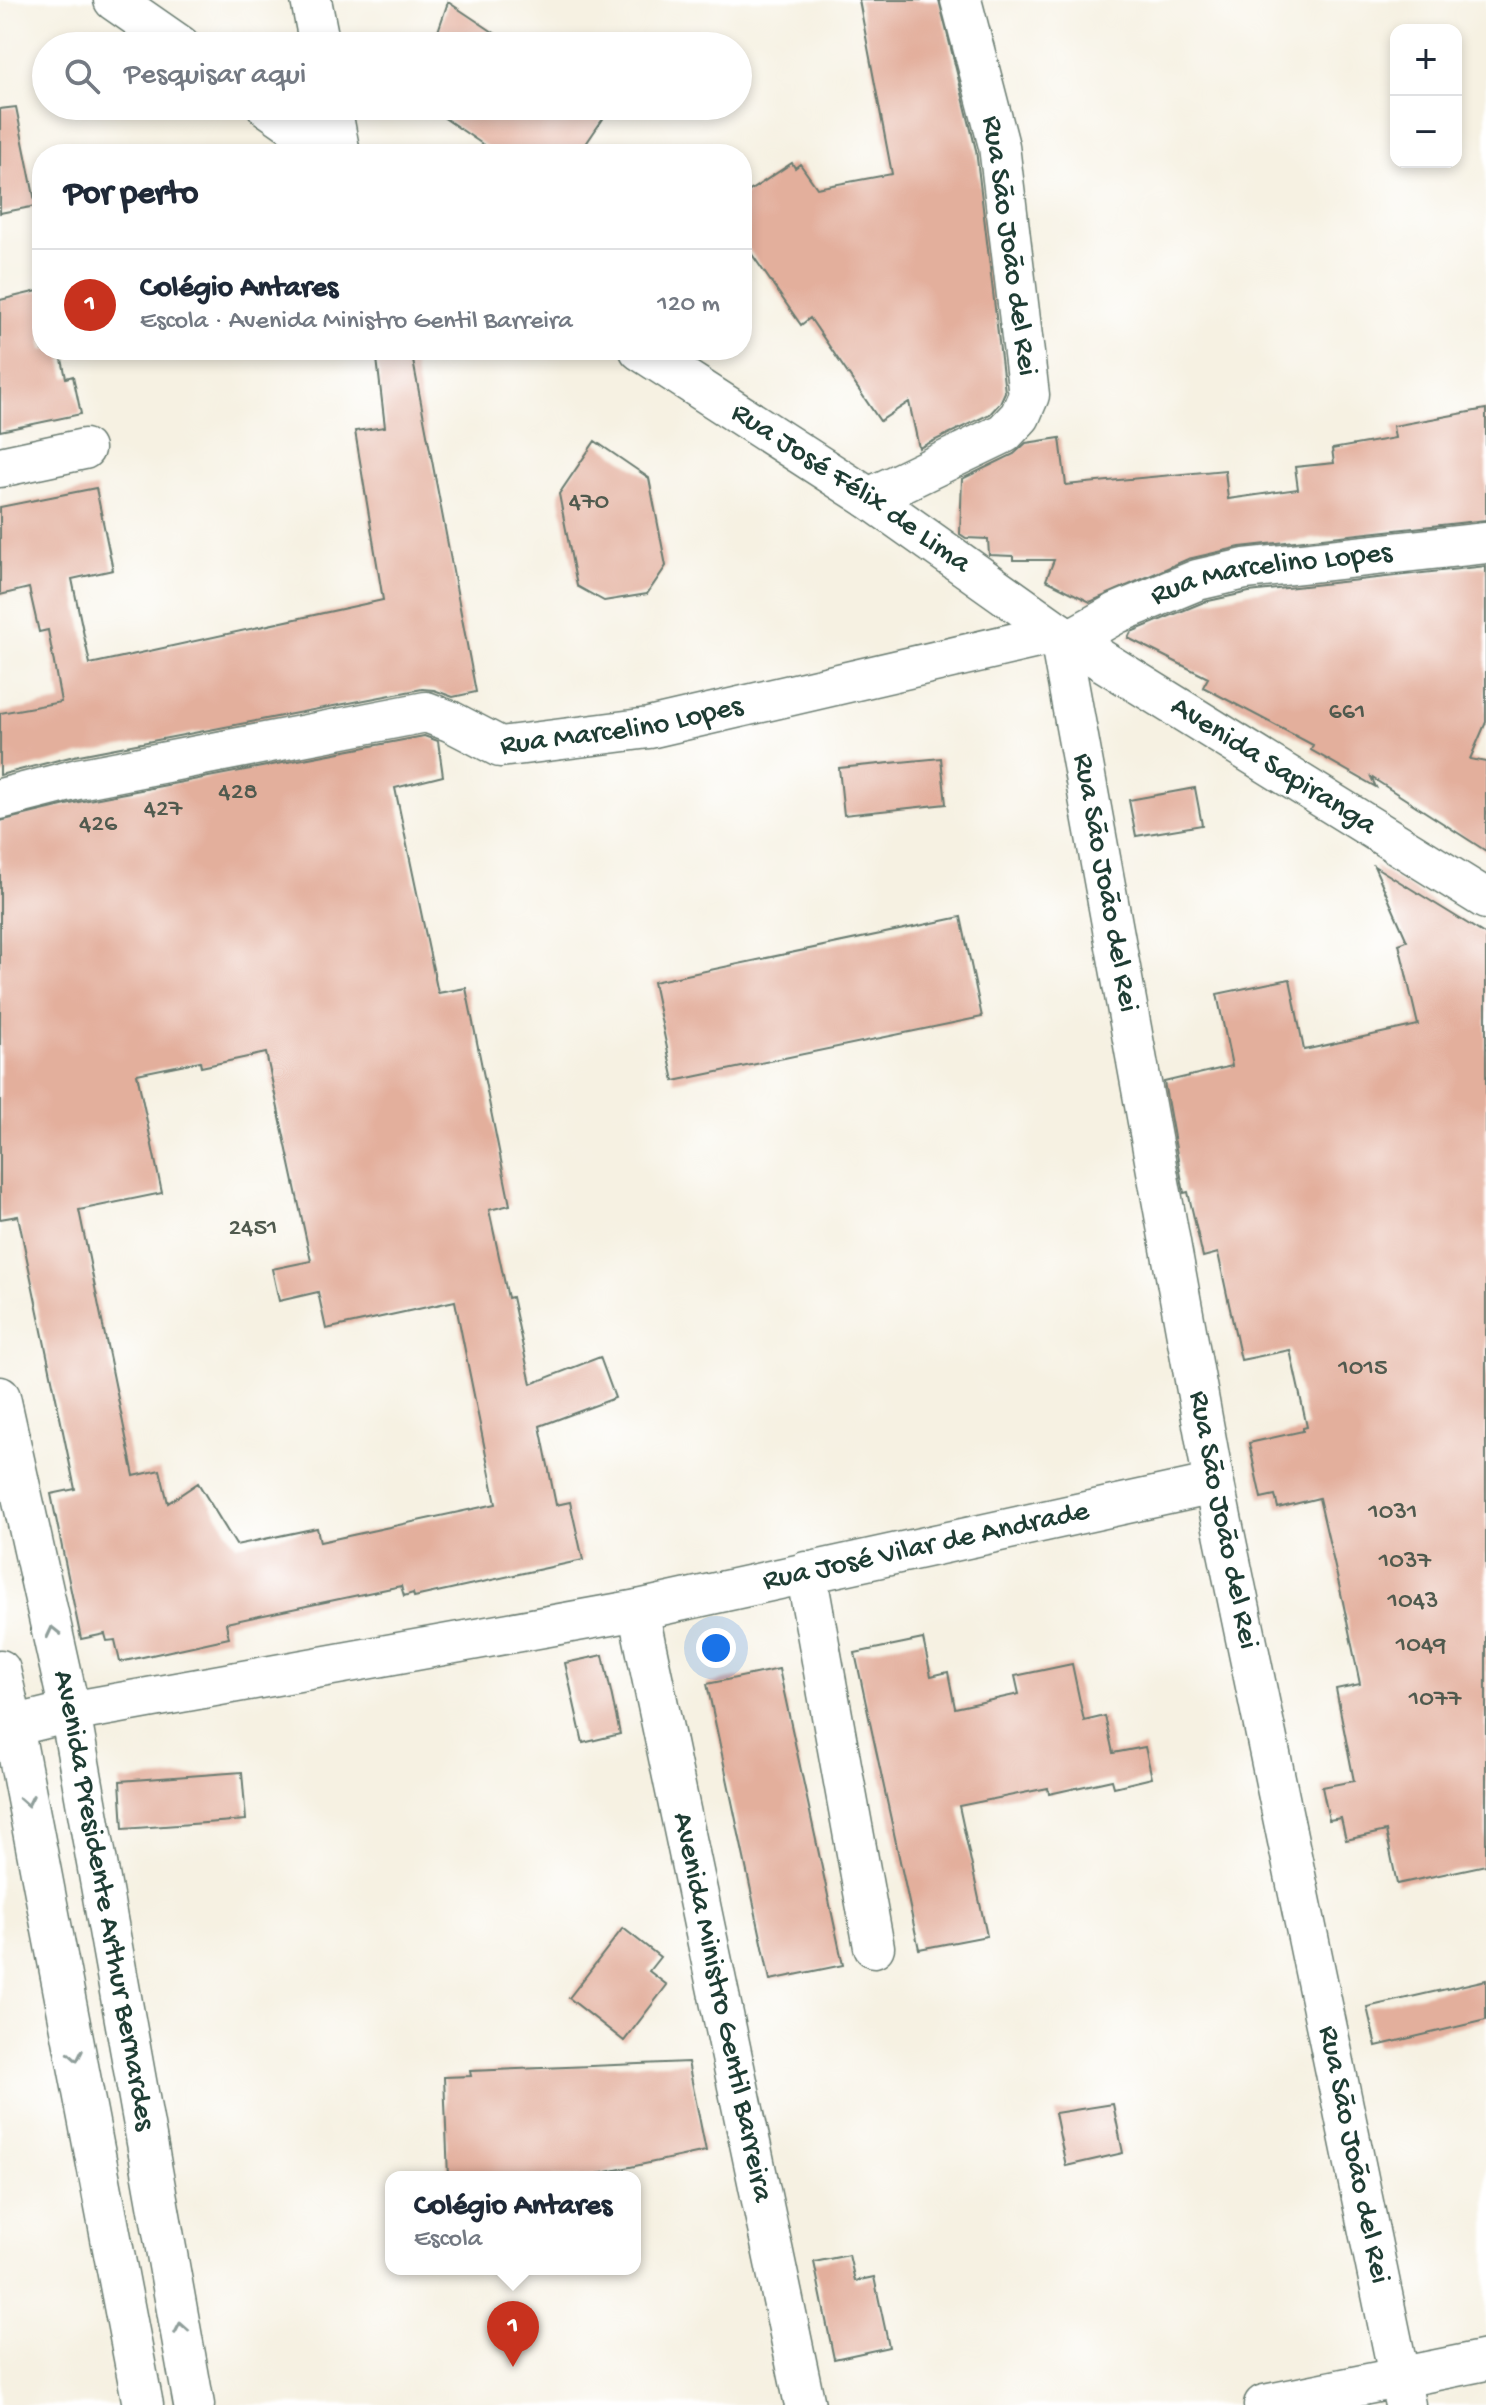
<!DOCTYPE html>
<html lang="pt">
<head>
<meta charset="utf-8">
<style>
  :root { --surface:#fff; --page:#f2f2f3; --text:#1f2937; --muted:#747a83; --line:#e0e1e3; --accent:#c8321e }
  body { margin:0; font-family:"Gochi Hand",sans-serif; background:var(--page); color:var(--text) }
  .controls { position:absolute; right:24px; top:24px; display:grid; overflow:hidden; border-radius:16px; box-shadow:0 4px 12px #0003 }
  .controls button { width:72px; height:72px; display:grid; place-items:center; padding:0; border:0; border-bottom:2px solid var(--line); background:var(--surface); color:var(--text); font:40px sans-serif }
  .you { position:absolute; left:716px; top:1648px; width:28px; height:28px; margin:-20px; border:6px solid #fff; border-radius:50%; background:#1a73e8; box-shadow:0 0 0 12px #1a73e833 }
  .badge { display:grid; place-items:center; width:52px; height:52px; border-radius:50%; background:var(--accent); color:#fff; font-size:26px; font-weight:700 }
  .pin { position:absolute; translate:-50% -66px; filter:drop-shadow(0 2px 4px #0008) }
  .pin::after { content:''; position:absolute; top:42px; width:28px; height:24px; background:inherit; clip-path:polygon(0 0,100% 0,50% 100%) }
  .popup { position:absolute; left:385px; top:2171px; width:256px; height:104px; box-sizing:border-box; display:grid; place-content:center; border-radius:16px; background:var(--surface); filter:drop-shadow(0 2px 6px #0005); font-size:26px; white-space:nowrap; color:var(--muted) }
  .popup b { font-size:30px; color:var(--text) }
  .popup::after { content:''; position:absolute; left:50%; top:100%; margin-left:-16px; border:16px solid transparent; border-top-color:var(--surface) }
  .list { margin:0; padding:0; list-style:none }
  h2 { display:flex; justify-content:space-between; align-items:center; height:104px; margin:0; padding:0 32px; font-size:34px }
  h2 small { font-size:26px; font-weight:400; color:var(--muted) }
  .list li { display:grid; grid-template-columns:52px 1fr auto; gap:24px; align-items:center; box-sizing:border-box; height:112px; padding:0 32px; border-top:2px solid var(--line) }
  .list b { display:block; font-size:30px; white-space:nowrap }
  .list p { margin:0; font-size:26px; white-space:nowrap; color:var(--muted) }
  .list em { font-size:26px; font-style:normal; color:var(--muted) }
  .icon { flex:none; width:44px; height:44px; fill:none; stroke:currentColor; stroke-width:2; stroke-linecap:round; stroke-linejoin:round }
  .map { position:relative; flex:none; width:1486px; height:2405px; overflow:hidden }
  .search { position:absolute; background:var(--surface); box-shadow:0 4px 12px #0003; left:32px; top:32px; width:720px; height:88px; display:flex; align-items:center; gap:20px; box-sizing:border-box; padding:0 28px; border-radius:44px; color:var(--muted); font-size:30px }
  .panel { position:absolute; background:var(--surface); box-shadow:0 4px 12px #0003; left:32px; top:144px; width:720px; height:216px; border-radius:32px }
  .map>svg:first-child { display:block }
  .building { fill:#e3af9c; fill-rule:evenodd }
  .lines { fill:none; stroke-linecap:round; stroke-linejoin:round }
  .minor-casing { stroke:#6a7c71; stroke-width:43 }
  .minor { stroke:#fff; stroke-width:40 }
  .oneway { stroke:#8f9e9a }
  .labels { text-anchor:middle; dominant-baseline:central; stroke-width:6; stroke-linejoin:round; paint-order:stroke }
  .number-label { font-size:26px; fill:#505a4e }
  .street-label { font-size:30px; fill:#1f3d34; stroke:#fff }
</style>
</head>
<body>
<div class="map">
<svg width="1486" height="2405" viewBox="0 0 1486 2405">
  <rect width="100%" height="100%" fill="#fff"/>
  <filter id="ink" filterUnits="userSpaceOnUse"><feTurbulence type="fractalNoise" baseFrequency=".0125" numOctaves="2"/><feDisplacementMap in="SourceGraphic" scale="16" xChannelSelector="R" yChannelSelector="G"/><feConvolveMatrix kernelMatrix="1 2 1 2 8 2 1 2 1" color-interpolation-filters="sRGB"/></filter>
  <filter id="wash" filterUnits="userSpaceOnUse"><feTurbulence type="fractalNoise" baseFrequency=".006" numOctaves="4" result="noise"/><feDisplacementMap in="SourceGraphic" scale="32" xChannelSelector="R" yChannelSelector="G"/><feGaussianBlur stdDeviation="1.8" result="paint"/><feColorMatrix in="noise" values="0 0 0 0 0 0 0 0 0 0 0 0 0 0 0 0 0 1.4 0 .05"/><feComposite in="paint" operator="in"/></filter>
  <g filter="url(#wash)">
    <rect width="100%" height="100%" fill="#f6f1e2"/>
    <g id="blocks">
      <path class="building" d="M859,0H939L976,150L1005,392L1000,403L990,414L919,448L909,402L880,421L810,318L801,325L742,240V196L792,163L795,168L800,164L817,188L892,174Z
        M448,2L514,46H433Z
        M643,37L645,46H602V45Z
        M427,106H603L609,110L579,154H497Z
        M16,107L36,206L0,213V109Z
        M42,290V350H60L66,378L73,376L81,414L0,431V300Z
        M376,350H411L476,692L453,697L434,690L422,689L74,756L0,775V713L61,702L48,630L39,632L29,588L0,595V507L96,488L113,570L72,579L90,664L383,600L355,431L385,427Z
        M1486,409V520L1240,547L1188,559L1090,602L1046,580L1054,560H1013V556L989,555L988,539L966,538L960,534L962,479L1014,454L1026,443L1060,438L1066,485L1225,470L1228,499L1298,489L1295,467L1334,463L1332,449L1395,438L1393,426Z
        M595,441L649,478L666,566L647,594L604,601L577,586L559,494Z
        M1486,566V722L1470,759L1486,762V851L1371,777L1376,787L1311,750L1313,745L1203,687L1208,678L1128,638L1131,632L1204,602L1249,592Z
        M424,736L438,741L443,776L395,788L438,993L466,988L510,1205L489,1210L508,1298L512,1297L531,1384L600,1357L615,1398L540,1426L556,1505L570,1502L583,1560L414,1597L413,1593L404,1596L401,1586L226,1623L229,1638L120,1662L115,1640L107,1641L105,1634L81,1639L51,1494L75,1489L18,1216L0,1219V821L83,801ZM266,1053L311,1261L272,1269L279,1301L318,1292L326,1329L455,1301L496,1504L320,1542L317,1528L236,1545L198,1483L168,1503L160,1470L134,1476L79,1210L162,1193L137,1074L200,1061L201,1067Z
        M941,758L946,804L844,815L839,768Z
        M1195,788L1202,825L1136,836L1129,800Z
        M1374,866L1486,935V1865L1397,1884L1386,1831L1346,1840L1341,1818L1329,1820L1322,1787L1354,1781L1336,1689L1360,1684L1343,1602L1319,1498L1278,1508L1275,1495L1261,1498L1249,1443L1303,1431V1428L1307,1427L1290,1350L1241,1360L1218,1253L1203,1257L1188,1192L1184,1193L1164,1082L1232,1066L1217,994L1290,979L1304,1050L1418,1025L1399,944L1407,941Z
        M961,917L982,1017L674,1081L653,982Z
        M923,1639L931,1676L948,1672L955,1708L1019,1694L1015,1676L1072,1664L1084,1721L1105,1716L1113,1753L1145,1747L1152,1778L1114,1787L1112,1780L1049,1794L1048,1788L959,1806L987,1936L919,1949L855,1653Z
        M603,1655L620,1734L583,1743L565,1663Z
        M779,1669L843,1965L770,1980L707,1684Z
        M242,1772L246,1820L123,1829L120,1781Z
        M623,1928L660,1957L649,1971L667,1985L624,2041L569,1998Z
        M1486,1980V2020L1376,2046L1367,2007Z
        M688,2062L706,2151L583,2177H448L444,2077L471,2076L470,2071Z
        M1113,2104L1123,2153L1066,2166L1055,2113Z
        M849,2255L855,2281L874,2277L889,2347L834,2359L814,2262Z"/>
    </g>
  </g>
  <g filter="url(#ink)">
    <use href="#blocks" fill-opacity="0" stroke="#6a7c71" stroke-width="2"/>
    <g class="lines">
      <g class="minor-casing">
        <g id="minor">
          <path d="M114,0L180,46"/>
          <path d="M311,0L320,46"/>
          <path d="M267,106L336,154"/>
          <path d="M331,106L340,154"/>
          <path id="s1" d="M640,350L869,498L1069,640L1486,899"/>
          <path d="M0,467L84,449"/>
          <path d="M869,498L1004,433L1020,416L1029,395L999,146L961,0"/>
          <path id="s2" d="M1059,633L1214,1484L1405,2405"/>
          <path id="s3" d="M1069,640L1117,613L1197,580L1245,569L1486,543"/>
          <path id="s4" d="M0,799L78,779L426,712L450,721L500,747L649,728L1059,633"/>
          <path id="s5" d="M0,1397L70,1712L194,2405"/>
          <path d="M806,1572L874,1947"/>
          <path id="s6" d="M638,1610L805,2405"/>
          <path d="M0,1670L13,1726L143,2405"/>
          <path id="s7" d="M0,1729L70,1712L638,1610L1214,1484"/>
          <path d="M1264,2405L1486,2360"/>
        </g>
      </g>
      <use href="#minor" class="minor"/>
    </g>
    <defs><path id="oneway-chevron" d="M-2-3.5L2.5 0L-2 3.5" fill="none" stroke-width="1.6" stroke-linecap="round" stroke-linejoin="round" transform="scale(2)"/></defs>
    <g class="oneway">
      <use href="#oneway-chevron" transform="translate(53 1632) rotate(-103)"/>
      <use href="#oneway-chevron" transform="translate(27 1801) rotate(79)"/>
      <use href="#oneway-chevron" transform="translate(76 2056) rotate(79)"/>
      <use href="#oneway-chevron" transform="translate(181 2328) rotate(-100)"/>
    </g>
  </g>
  <g class="labels">
    <g class="number-label">
      <text x="589" y="503">470</text>
      <text x="1347" y="713">661</text>
      <text x="238" y="793">428</text>
      <text x="163" y="810">427</text>
      <text x="98" y="825">426</text>
      <text x="253" y="1229">2451</text>
      <text x="1363" y="1369">1015</text>
      <text x="1393" y="1513">1031</text>
      <text x="1405" y="1562">1037</text>
      <text x="1413" y="1602">1043</text>
      <text x="1421" y="1646">1049</text>
      <text x="1435" y="1700">1077</text>
    </g>
    <g class="street-label">
      <text transform="translate(1008 246) rotate(82)">Rua São João del Rei</text>
      <text stroke="none"><textPath href="#s1" startOffset="252">Rua José Félix de Lima</textPath></text>
      <text stroke="none"><textPath href="#s3" startOffset="216">Rua Marcelino Lopes</textPath></text>
      <text stroke="none"><textPath href="#s4" startOffset="640">Rua Marcelino Lopes</textPath></text>
      <text stroke="none"><textPath href="#s1" startOffset="758">Avenida Sapiranga</textPath></text>
      <text stroke="none"><textPath href="#s2" startOffset="254">Rua São João del Rei</textPath></text>
      <text stroke="none"><textPath href="#s2" startOffset="902">Rua São João del Rei</textPath></text>
      <text stroke="none"><textPath href="#s7" startOffset="944">Rua José Vilar de Andrade</textPath></text>
      <text stroke="none"><textPath href="#s5" startOffset="514">Avenida Presidente Arthur Bernardes</textPath></text>
      <text stroke="none"><textPath href="#s6" startOffset="406">Avenida Ministro Gentil Barreira</textPath></text>
      <text stroke="none"><textPath href="#s2" startOffset="1550">Rua São João del Rei</textPath></text>
    </g>
  </g>
</svg>
<div class="controls">
<button>+</button>
<button>−</button>
</div>
<div class="you"></div>
<div class="pin badge" style="left:513px;top:2367px">1</div>
<div class="popup"><b>Colégio Antares</b>Escola</div>
<div class="search"><svg class="icon" aria-label="search" viewBox="0 0 24 24"><circle cx="10" cy="10" r="6"/><path d="M15 15l6 6"/></svg>Pesquisar aqui</div>
<section class="panel">
<h2>Por perto<small></small></h2>
<ul class="list">
<li><span class="badge">1</span><div><b>Colégio Antares</b><p>Escola · Avenida Ministro Gentil Barreira</p></div><em>120 m</em></li>
</ul>
</section>
</div>
</body>
</html>
